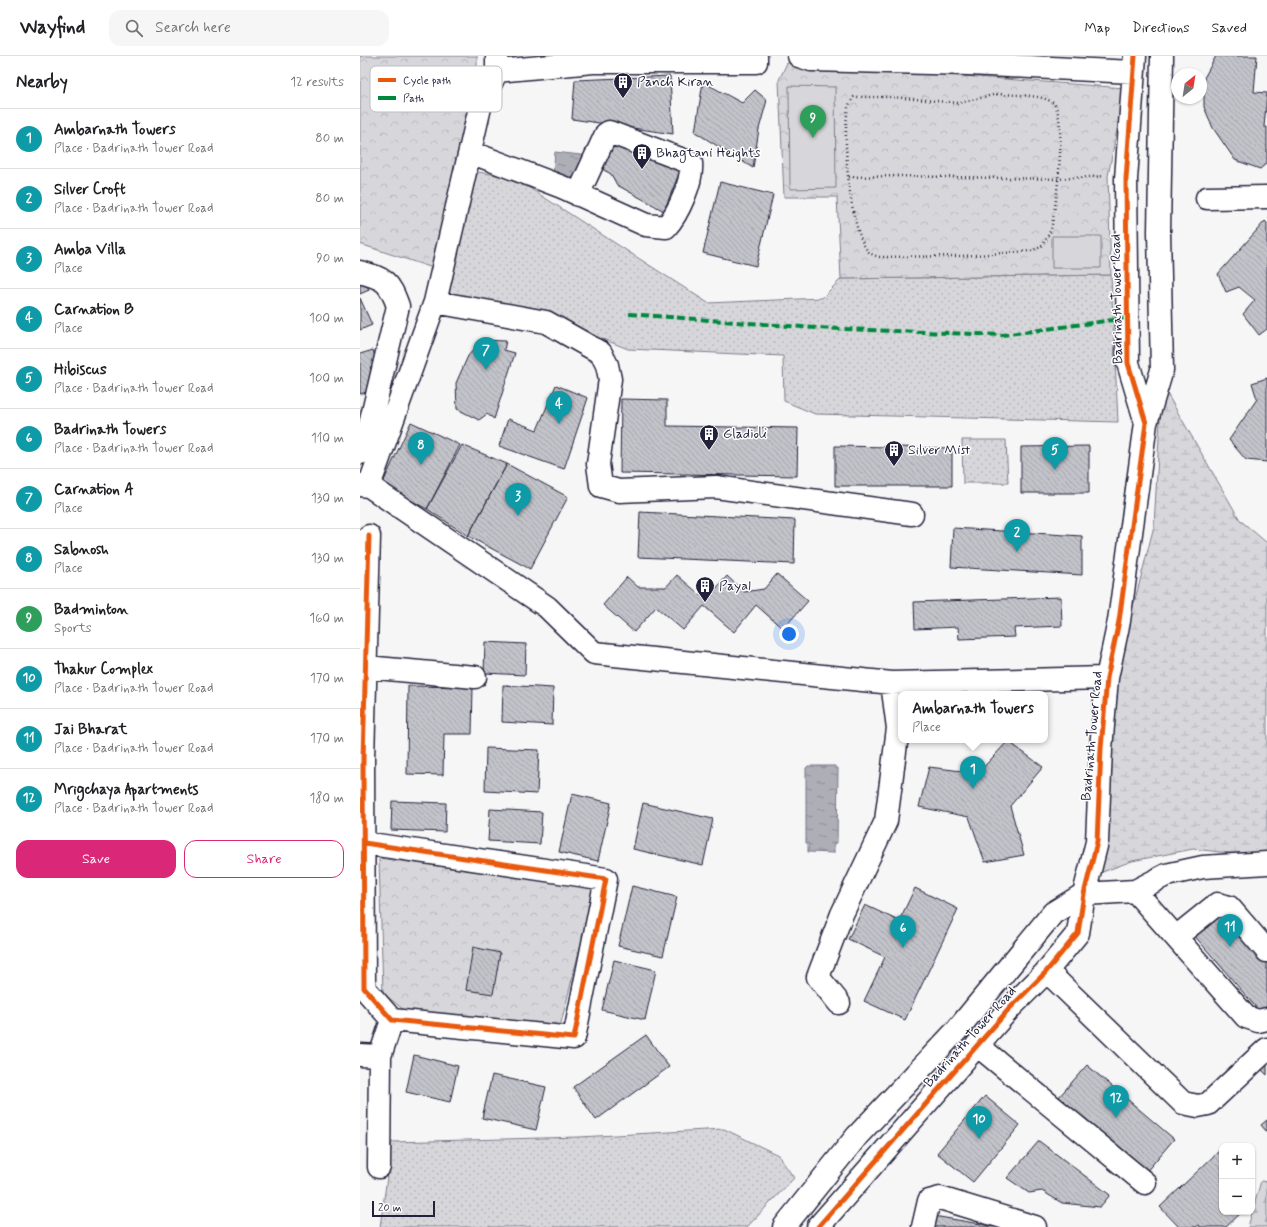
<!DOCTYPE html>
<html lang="en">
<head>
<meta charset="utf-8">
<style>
  :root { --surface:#fff; --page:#f6f6f6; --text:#202124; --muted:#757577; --line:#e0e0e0; --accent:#db2777 }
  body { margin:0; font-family:Mynerve,sans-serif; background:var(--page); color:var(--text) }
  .controls { position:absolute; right:12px; bottom:12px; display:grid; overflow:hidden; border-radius:8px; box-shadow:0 1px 3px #0004 }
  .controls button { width:36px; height:36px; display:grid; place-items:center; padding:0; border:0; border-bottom:1px solid var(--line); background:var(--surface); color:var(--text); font:20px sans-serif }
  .compass { position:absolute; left:811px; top:12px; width:36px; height:36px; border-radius:50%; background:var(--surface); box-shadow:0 1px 3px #0004; rotate:30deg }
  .scale { position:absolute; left:12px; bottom:10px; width:63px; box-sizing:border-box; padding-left:4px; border:2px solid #22223b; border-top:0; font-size:11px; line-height:14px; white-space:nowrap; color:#22223b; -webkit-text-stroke:3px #fff; paint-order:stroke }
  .you { position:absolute; left:429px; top:578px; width:14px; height:14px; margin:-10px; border:3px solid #fff; border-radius:50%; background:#1a73e8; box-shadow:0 0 0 6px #1a73e833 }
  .badge { display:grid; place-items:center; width:26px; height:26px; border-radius:50%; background:var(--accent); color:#fff; font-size:13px; font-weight:700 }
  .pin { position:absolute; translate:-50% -33px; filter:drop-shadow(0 1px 2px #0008) }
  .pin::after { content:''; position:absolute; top:21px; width:14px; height:12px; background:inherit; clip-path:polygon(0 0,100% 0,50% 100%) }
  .popup { position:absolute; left:538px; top:635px; width:150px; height:52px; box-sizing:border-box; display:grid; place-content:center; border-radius:8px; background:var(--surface); filter:drop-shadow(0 1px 3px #0005); font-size:13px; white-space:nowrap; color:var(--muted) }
  .popup b { font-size:15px; color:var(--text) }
  .popup::after { content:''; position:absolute; left:50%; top:100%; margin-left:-8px; border:8px solid transparent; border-top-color:var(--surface) }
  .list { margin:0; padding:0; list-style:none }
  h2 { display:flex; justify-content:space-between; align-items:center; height:52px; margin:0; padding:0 16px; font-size:17px }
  h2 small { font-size:13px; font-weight:400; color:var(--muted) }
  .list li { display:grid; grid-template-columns:26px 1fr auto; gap:12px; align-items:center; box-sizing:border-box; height:60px; padding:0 16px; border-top:1px solid var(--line) }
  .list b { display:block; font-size:15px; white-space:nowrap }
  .list p { margin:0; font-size:13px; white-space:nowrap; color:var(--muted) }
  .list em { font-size:13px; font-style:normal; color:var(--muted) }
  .actions { display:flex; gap:8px; padding:12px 16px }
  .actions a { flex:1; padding:9px 0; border:1px solid var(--accent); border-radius:12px; text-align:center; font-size:14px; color:var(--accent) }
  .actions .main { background:var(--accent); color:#fff }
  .icon { flex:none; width:22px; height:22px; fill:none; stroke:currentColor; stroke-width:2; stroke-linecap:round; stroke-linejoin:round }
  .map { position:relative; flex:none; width:907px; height:1171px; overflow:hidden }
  header { display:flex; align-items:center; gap:24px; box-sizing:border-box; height:56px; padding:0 20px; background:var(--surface); border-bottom:1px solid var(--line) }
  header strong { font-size:19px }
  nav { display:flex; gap:22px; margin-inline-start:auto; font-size:14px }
  .search { width:280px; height:36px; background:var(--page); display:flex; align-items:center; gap:10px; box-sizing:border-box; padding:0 14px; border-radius:12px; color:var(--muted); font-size:15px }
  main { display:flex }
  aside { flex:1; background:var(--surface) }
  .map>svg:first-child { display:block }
  .grass { fill:url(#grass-dots); stroke:#7c7c8b }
  .forest { fill:url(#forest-firs); stroke:#7c7c8b }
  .wetland { fill:url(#wetland-marsh); stroke:#7c7c8b }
  .park { fill:url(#park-crowns); stroke:#7c7c8b }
  .pitch { fill:#d7d7db; stroke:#7c7c8b }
  .water { fill:url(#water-ripples); stroke:#767685 }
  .building { fill:url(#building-back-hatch); stroke:#22223b }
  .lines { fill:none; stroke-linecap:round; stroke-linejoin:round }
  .minor-casing { stroke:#22223b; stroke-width:25 }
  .path { stroke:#22223b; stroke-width:2.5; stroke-dasharray:1 3; stroke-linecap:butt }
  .minor { stroke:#fff; stroke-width:22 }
  .quiet { stroke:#00873e; stroke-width:4; stroke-dasharray:8 4; stroke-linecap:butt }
  .cycleway-casing { stroke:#fff; stroke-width:8 }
  .cycleway { stroke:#e8590c; stroke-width:5 }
  .labels { text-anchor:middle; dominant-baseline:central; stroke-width:3; stroke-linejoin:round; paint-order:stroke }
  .poi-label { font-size:14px; fill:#22223b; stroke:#fff; text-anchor:start }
  .street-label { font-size:14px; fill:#22223b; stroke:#fff }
  .key { fill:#fff; stroke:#bdbdc4; stroke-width:1 }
  .key-label { font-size:11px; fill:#22223b }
</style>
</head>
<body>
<header>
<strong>Wayfind</strong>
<div class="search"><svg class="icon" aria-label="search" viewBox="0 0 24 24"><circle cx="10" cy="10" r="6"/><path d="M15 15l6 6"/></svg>Search here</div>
<nav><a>Map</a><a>Directions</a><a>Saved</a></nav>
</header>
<main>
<aside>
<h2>Nearby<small>12 results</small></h2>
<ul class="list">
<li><span class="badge" style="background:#0f9aa8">1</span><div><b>Ambarnath Towers</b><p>Place · Badrinath Tower Road</p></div><em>80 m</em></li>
<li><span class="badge" style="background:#0f9aa8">2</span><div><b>Silver Croft</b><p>Place · Badrinath Tower Road</p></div><em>80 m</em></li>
<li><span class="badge" style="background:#0f9aa8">3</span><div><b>Amba Villa</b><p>Place</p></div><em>90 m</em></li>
<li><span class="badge" style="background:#0f9aa8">4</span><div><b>Carnation B</b><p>Place</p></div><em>100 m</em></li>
<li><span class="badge" style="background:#0f9aa8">5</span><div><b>Hibiscus</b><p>Place · Badrinath Tower Road</p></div><em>100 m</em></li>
<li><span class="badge" style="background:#0f9aa8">6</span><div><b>Badrinath Towers</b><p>Place · Badrinath Tower Road</p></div><em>110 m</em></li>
<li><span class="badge" style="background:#0f9aa8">7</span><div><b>Carnation A</b><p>Place</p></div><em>130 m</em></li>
<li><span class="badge" style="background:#0f9aa8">8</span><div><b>Sabnosh</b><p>Place</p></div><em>130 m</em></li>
<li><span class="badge" style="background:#2e9e5b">9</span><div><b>Badminton</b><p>Sports</p></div><em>160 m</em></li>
<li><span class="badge" style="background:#0f9aa8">10</span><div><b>Thakur Complex</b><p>Place · Badrinath Tower Road</p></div><em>170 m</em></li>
<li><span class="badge" style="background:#0f9aa8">11</span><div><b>Jai Bharat</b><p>Place · Badrinath Tower Road</p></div><em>170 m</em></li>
<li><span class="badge" style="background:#0f9aa8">12</span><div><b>Mrigchaya Apartments</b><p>Place · Badrinath Tower Road</p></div><em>180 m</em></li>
</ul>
<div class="actions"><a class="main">Save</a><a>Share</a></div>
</aside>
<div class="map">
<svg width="907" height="1171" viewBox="0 0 907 1171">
  <defs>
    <pattern id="grass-dots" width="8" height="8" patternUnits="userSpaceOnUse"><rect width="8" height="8" fill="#d7d7db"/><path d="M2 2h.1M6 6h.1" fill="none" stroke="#b8b8bd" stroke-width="1.8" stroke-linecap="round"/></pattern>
    <pattern id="forest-firs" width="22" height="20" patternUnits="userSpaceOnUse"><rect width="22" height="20" fill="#d7d7db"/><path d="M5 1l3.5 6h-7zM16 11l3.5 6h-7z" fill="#b8b8bd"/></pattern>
    <pattern id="wetland-marsh" width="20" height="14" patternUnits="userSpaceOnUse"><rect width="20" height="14" fill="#d7d7db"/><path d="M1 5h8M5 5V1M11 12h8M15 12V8" fill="none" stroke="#b8b8bd"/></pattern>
    <pattern id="park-crowns" width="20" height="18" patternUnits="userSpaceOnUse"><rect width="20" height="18" fill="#d7d7db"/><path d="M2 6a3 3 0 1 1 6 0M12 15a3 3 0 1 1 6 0" fill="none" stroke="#b8b8bd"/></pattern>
    <pattern id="water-ripples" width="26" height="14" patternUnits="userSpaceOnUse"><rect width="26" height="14" fill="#aeaeb7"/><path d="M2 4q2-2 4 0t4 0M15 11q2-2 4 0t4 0" fill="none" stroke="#8d8d96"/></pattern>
    <pattern id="building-back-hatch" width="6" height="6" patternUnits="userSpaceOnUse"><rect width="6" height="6" fill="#c2c2c9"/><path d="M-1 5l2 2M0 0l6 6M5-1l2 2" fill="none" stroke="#a6a6ae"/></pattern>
  </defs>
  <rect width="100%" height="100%" fill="#f6f6f7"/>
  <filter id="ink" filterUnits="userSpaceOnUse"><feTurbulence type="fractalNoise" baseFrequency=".025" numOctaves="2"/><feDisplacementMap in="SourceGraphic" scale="8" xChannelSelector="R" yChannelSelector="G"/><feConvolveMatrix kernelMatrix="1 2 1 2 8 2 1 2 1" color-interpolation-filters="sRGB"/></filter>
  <g filter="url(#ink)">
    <path class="grass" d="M112,115L154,122L348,247L462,242L481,223L751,219L758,366L455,358L424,345L423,300L268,293L182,259L80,242Z
      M602,384H646L648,427H603Z
      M364,1073L418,1099L434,1122L387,1171H20L32,1086L219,1081Z"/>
    <path class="forest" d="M901,1125L907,1126V1171H888Z"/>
    <path class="wetland" d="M802,329L880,464L907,487V801L833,793L772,805L729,821L739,636L775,544L794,470Z"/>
    <path class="park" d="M0,0H117V46L73,212L0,188Z
      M427,7L765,32L748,120L751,219L481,223L477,141H424L419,24Z
      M19,802L235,832L200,971L44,954L23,937Z"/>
    <path class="pitch" d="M429,30L475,31L476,132L430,133Z
      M692,180H741V212H692Z"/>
    <path class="water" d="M195,96L229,100L216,129L193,120Z
      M448,710H475V712H478L477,787H474V797L448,796V787H446V712Z"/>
    <path class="building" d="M856,0H897L894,36L907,37L904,71H907V107L900,113L875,104L853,72L844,51V22Z
      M310,20L313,78L212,63L215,24Z
      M343,26L382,47L395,34L407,44L399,73L393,112L335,76Z
      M251,78L322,110L304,155L257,129L251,118L235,109Z
      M360,126L413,139L396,210L343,197Z
      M905,165L907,167V273L899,279L883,258L895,244L879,231L866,236L858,218Z
      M3,220L9,234L0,238V221Z
      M0,242L12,269L0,274Z
      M122,284L146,285L144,294L155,297L134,363L127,358L119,364L97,353L96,327L108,300Z
      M13,294L17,308L10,311L18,332L0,338V298Z
      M907,322V406L886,404L869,384L897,343L892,327Z
      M196,329L228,342L204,413L139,390L148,363L177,374Z
      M261,343L307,344V370L438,372L437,420L260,417Z
      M51,366L100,389L67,453L22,429Z
      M102,389L147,408L108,480L67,453Z
      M475,390L592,392V430H475Z
      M729,390V437H661V391Z
      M147,408L208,441L170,513L108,480Z
      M280,456L435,464L434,508L278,501Z
      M593,472L722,480V519L591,511Z
      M417,518L448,545L423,573L396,549L374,576L344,550L323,574L296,551L274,576L243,549L267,521L278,531H306L317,519L346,544L367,520L384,536L404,533Z
      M701,541L702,570L654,572L655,581L599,583L598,571L555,573L554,546Z
      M125,586L166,588L165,619L124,617Z
      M143,629L193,632L192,669L142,666Z
      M48,630L113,631L112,678H84L83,719L47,718Z
      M648,685L683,711L650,750L664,799L625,806L609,761L559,751L569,711L618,717Z
      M126,692L179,694L177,738L125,735Z
      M212,738L251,747L238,805L199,796Z
      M32,745L86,747L85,776L31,774Z
      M283,747L353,763L343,809L273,793Z
      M130,753L182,756L180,788L128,785Z
      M272,830L317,841L303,900L258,890Z
      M555,832L598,853L545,964L504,945L525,901L488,883L505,849L539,865Z
      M862,853L907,905V950L900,956L833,878Z
      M113,891L140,897L133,938L106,934Z
      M254,904L296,914L285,964L242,954Z
      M286,979L309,1011L236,1064L213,1031Z
      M54,999L98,1010L90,1046L46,1036Z
      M907,1008V1019L901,1013Z
      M727,1009L814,1083L786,1116L698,1042Z
      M132,1019L186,1031L176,1074L122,1062Z
      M625,1040L660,1069L613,1126L577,1097Z
      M907,1064V1076L901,1069Z
      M679,1085L750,1139L740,1151L702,1147L682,1135L669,1137L647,1122Z
      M860,1094L862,1095V1156H882L866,1171H840L839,1169L836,1171H819L800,1151Z
      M568,1159L638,1171H566Z"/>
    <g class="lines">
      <g class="minor-casing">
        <path id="minor" d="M439,0L451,4L609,8L773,16
          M137,15L233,6H396V0
          M110,96L202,131L286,169L306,171C318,158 333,125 331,107L249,76L246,78L218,139
          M847,142L907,141
          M0,216C25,223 29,225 38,250L5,390L0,397
          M75,246L186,266L241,297L247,309L250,323L238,408L241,430L259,435L356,431L552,458
          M786,367L802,314L799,176L802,0
          M0,429L9,430L187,551L234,597L532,627L747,622
          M9,430L75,246L121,47L137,15V0
          M6,611L115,621
          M4,787L246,823L214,982L32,964L4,932L3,703L9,480
          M775,835L886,961L898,965L907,963
          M816,881L857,848L869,851L907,895
          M685,917L695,923L823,1047L838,1050L848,1048L907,993
          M479,947L458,921L482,858L526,765L538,672L532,627
          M617,989L785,1127
          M0,999L20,1000
          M19,1111L20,1000L32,964
          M424,1171L497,1080L597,974L693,857L724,838L775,835L806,819L843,811L907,807
          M458,1171L650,952L685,917L718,877L724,838L737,786L741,693L747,622L759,565L786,367L768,307L766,123L775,0
          M563,1171L569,1145L580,1142L675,1171"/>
      </g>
      <path class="path" d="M637,38C650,39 683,38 693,47C708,60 696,153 691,173C688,180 685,186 681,191L671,195L602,200L520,201C515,200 510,198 507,194C489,170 482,81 488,52C489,48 492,44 494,41H532L599,47Z
        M489,121L536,120L698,123L744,120"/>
      <use href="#minor" class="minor"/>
      <path class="quiet" d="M269,258L456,272L642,279L768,262"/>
      <g class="cycleway-casing">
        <path id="cycleway" d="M4,787L246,823L214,982L32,964L4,932L3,703L9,480
          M458,1171L650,952L685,917L718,877L724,838L737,786L741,693L747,622L759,565L786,367L768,307L766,123L775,0"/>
      </g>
      <use href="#cycleway" class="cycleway"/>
    </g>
  </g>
  <defs>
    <g id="building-pin" transform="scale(1)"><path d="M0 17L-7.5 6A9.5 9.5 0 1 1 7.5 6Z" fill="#22223b" stroke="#fff"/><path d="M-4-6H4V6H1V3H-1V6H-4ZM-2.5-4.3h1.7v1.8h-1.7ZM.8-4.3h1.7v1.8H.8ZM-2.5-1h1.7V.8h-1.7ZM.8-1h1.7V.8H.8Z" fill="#fff"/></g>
  </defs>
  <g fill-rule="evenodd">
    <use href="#building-pin" x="263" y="26"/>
    <use href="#building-pin" x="282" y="97"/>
    <use href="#building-pin" x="349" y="378"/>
    <use href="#building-pin" x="534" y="394"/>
    <use href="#building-pin" x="345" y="530"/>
  </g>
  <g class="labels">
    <g class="poi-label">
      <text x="277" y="26">Panch Kiran</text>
      <text x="296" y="97">Bhagtani Heights</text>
      <text x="363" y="378">Gladioli</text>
      <text x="548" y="394">Silver Mist</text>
      <text x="359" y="530">Payal</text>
    </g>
    <g class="street-label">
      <text transform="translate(757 243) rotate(-91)">Badrinath Tower Road</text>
      <text transform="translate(732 680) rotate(-85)">Badrinath Tower Road</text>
      <text transform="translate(610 981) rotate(-48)">Badrinath Tower Road</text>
    </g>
  </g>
  <rect x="10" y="10" width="132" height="46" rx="6" class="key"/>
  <rect x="18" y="22" width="18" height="4" fill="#e8590c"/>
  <rect x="18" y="40" width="18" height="4" fill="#00873e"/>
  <g class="key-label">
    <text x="43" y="28">Cycle path</text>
    <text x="43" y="46">Path</text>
  </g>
</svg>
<div class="controls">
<button>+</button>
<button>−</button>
</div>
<svg class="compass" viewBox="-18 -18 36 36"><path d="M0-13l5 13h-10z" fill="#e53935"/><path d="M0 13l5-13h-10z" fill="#757577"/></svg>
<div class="scale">20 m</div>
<div class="you"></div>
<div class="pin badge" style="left:613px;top:733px;background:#0f9aa8">1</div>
<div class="popup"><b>Ambarnath Towers</b>Place</div>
<div class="pin badge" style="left:657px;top:496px;background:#0f9aa8">2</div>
<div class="pin badge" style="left:158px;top:460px;background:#0f9aa8">3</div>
<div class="pin badge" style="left:199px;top:368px;background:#0f9aa8">4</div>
<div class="pin badge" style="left:695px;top:414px;background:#0f9aa8">5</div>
<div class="pin badge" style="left:543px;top:892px;background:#0f9aa8">6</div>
<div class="pin badge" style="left:126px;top:314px;background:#0f9aa8">7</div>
<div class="pin badge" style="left:61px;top:409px;background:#0f9aa8">8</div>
<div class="pin badge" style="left:453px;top:82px;background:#2e9e5b">9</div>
<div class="pin badge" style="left:619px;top:1083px;background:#0f9aa8">10</div>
<div class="pin badge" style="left:870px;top:891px;background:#0f9aa8">11</div>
<div class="pin badge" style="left:756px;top:1062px;background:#0f9aa8">12</div>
</div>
</main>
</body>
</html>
